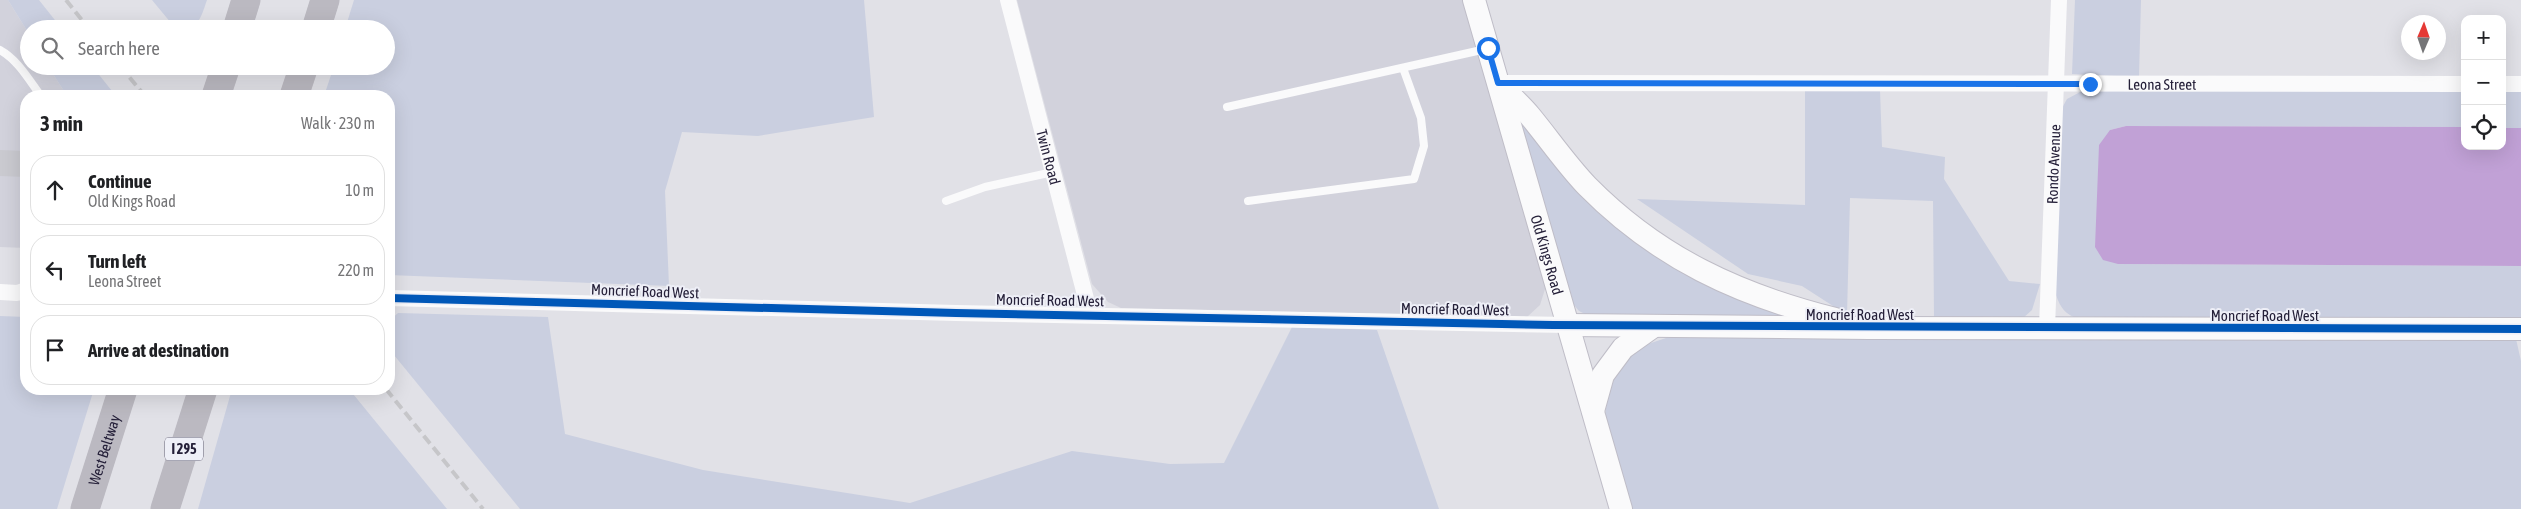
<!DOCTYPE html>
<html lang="en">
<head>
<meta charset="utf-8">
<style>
  :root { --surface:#fff; --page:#f6f6f6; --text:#202124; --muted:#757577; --line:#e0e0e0 }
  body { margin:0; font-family:"Asap Condensed",sans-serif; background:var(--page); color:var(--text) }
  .controls { position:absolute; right:15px; top:15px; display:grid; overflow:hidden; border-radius:10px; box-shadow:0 5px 20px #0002 }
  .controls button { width:45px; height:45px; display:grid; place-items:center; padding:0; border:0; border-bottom:1px solid var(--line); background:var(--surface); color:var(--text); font:25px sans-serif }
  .compass { position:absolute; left:2401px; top:15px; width:45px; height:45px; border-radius:50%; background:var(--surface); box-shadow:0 5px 20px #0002; rotate:2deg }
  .stop { position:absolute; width:15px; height:15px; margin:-11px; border:4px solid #1a73e8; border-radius:50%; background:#fff }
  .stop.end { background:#1a73e8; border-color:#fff; box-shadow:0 1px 5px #0008 }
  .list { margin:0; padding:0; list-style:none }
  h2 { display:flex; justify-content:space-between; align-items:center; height:65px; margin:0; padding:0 20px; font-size:21px }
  h2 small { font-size:16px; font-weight:400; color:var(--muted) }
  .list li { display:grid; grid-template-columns:32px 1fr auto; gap:15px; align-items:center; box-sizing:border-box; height:70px; margin:0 10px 10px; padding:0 10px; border:1px solid var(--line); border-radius:20px }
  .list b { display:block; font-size:19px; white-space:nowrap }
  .list p { margin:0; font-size:16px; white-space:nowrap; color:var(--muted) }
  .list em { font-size:16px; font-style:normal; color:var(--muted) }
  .icon { flex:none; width:28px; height:28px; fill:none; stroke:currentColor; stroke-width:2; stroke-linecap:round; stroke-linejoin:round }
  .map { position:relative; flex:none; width:2521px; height:509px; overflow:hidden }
  .search { position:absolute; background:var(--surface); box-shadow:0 5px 20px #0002; left:20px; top:20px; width:375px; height:55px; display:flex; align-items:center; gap:12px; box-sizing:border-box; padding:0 18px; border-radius:28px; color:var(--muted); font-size:19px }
  .panel { position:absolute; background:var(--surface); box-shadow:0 5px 20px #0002; left:20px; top:90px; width:375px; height:305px; border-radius:20px }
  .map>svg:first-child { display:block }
  .built { fill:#d2d2dc }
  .green { fill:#cacfe0 }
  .water { fill:#c1a1d6 }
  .building { fill:#cacad0 }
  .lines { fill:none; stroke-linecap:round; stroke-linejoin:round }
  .secondary-casing { stroke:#bfbdc7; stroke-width:24 }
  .highway-casing { stroke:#bdbbc3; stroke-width:29 }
  .lane { stroke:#fafafb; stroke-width:8 }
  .street { stroke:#fafafb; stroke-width:16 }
  .secondary { stroke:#fafafb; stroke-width:22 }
  .highway { stroke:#bbb9c1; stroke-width:28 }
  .rail { stroke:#c6c6c9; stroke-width:4; stroke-dasharray:10 5; stroke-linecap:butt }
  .cycleway-casing { stroke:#eeeff7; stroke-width:11 }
  .cycleway { stroke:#0057b8; stroke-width:8 }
  .route { stroke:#1a73e8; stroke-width:6 }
  .labels { text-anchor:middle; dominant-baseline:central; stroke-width:4; stroke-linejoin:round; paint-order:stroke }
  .shield { fill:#eeeff7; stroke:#615e72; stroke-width:1 }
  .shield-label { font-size:14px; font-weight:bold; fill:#252039 }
  .street-label { font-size:15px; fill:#252039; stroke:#eeeff7 }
</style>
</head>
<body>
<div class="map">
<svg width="2521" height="509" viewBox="0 0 2521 509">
  <rect width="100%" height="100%" fill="#e1e1e7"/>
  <path class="built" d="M0,0H8L29,34V66H48L67,96H26V248L0,247Z
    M1017,0H1463L1546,286L1540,305L1527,317L1121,308L1108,302L1092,284Z"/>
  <path class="green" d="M8,0H39L62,29H29V34Z
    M152,0H207C200,20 199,29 176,29Z
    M354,0H864L874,117L758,136L682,132L665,191L669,286L389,275V96H324L334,66H386V29H345Z
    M2075,0H2141L2139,77L2072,74Z
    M48,66H92L116,96H67Z
    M1805,89L1880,90L1882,147L1945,157L1944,179L2009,281L2040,284L2032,310L2022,319L1934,318L1933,201L1850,198L1847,315L1802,286L1748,274L1637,199L1805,205Z
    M2082,91H2465V127L2126,126L2110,130L2118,264L2521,266V321L2079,319C2064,314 2060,307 2055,292L2062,108L2067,99Z
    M2502,91H2521V128H2502Z
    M1522,118L1586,195L1794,319L1591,317L1579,311L1569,299L1519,121Z
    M398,313L548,317L565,434L703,470L910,503L1072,451L1170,464L1224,463L1292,327L1377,330L1439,509H520L389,349V321Z
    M0,316L26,317V389H94L57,509H0Z
    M1675,335L2516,339L2521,361V509H1632L1605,415L1609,388L1625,360L1645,345Z
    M232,389H349L447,509H198Z"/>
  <path class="water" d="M2126,126L2465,127V146H2502V128H2521V266L2118,264L2103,260L2095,247L2099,145L2110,130Z"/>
  <path class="building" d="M0,150L26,151V177L0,176Z"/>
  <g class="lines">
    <g class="secondary-casing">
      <g id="secondary">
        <path id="s4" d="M1474,0L1621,509"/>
        <path d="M1500,86C1510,95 1521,105 1530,116C1549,139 1566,164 1587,186C1658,258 1739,295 1835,319"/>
        <path d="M1568,325L1869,328L2521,329"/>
        <path d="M1593,411L1603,375L1623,348L1654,326"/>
      </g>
    </g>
    <g class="highway-casing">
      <g id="highway">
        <path d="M237,29L246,0"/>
        <path d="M316,29L325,0"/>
        <path d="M216,96L226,66"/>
        <path d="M294,96L304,66"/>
        <path id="s5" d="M85,509L123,389"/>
        <path d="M165,509L203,389"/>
      </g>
    </g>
    <path class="lane" d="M0,50C18,60 29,80 41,96
      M1227,107L1486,49
      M946,201L985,187L1053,172
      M1248,201L1414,179L1424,146L1421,118L1403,68"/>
    <g class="street">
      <path id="s1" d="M1008,0L1090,314"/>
      <path id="s2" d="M1498,83L2465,84"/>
      <path d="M2502,84H2521"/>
      <path d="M0,292L17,293L26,290"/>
      <path d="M389,298L956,313L1568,325"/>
      <path id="s3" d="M2047,328L2059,0"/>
    </g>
    <use href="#secondary" class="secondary"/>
    <use href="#highway" class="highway"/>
    <path class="rail" d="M66,0L89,29
      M120,66L145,96
      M386,389L483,509"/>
    <g class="cycleway-casing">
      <path id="cycleway" d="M389,298L956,313L1553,325L2521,329"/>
    </g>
    <use href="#cycleway" class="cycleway"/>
  </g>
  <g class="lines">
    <path class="route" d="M1488,48L1498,83L2090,84"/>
  </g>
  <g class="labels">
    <rect class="shield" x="165" y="437.5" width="38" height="23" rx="4"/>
    <g class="shield-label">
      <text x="184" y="449">I 295</text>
    </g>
    <g class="street-label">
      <text stroke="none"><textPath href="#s2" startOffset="664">Leona Street</textPath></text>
      <text stroke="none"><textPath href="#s1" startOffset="162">Twin Road</textPath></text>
      <text stroke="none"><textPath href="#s3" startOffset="164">Rondo Avenue</textPath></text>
      <text stroke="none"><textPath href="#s4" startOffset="265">Old Kings Road</textPath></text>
      <text transform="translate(645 291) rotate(2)">Moncrief Road West</text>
      <text transform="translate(1050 300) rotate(1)">Moncrief Road West</text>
      <text transform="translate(1455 309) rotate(1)">Moncrief Road West</text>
      <text x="1860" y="314">Moncrief Road West</text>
      <text x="2265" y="315">Moncrief Road West</text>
      <text stroke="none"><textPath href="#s5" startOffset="62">West Beltway</textPath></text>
    </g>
  </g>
</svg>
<div class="controls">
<button>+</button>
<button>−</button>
<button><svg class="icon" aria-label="locate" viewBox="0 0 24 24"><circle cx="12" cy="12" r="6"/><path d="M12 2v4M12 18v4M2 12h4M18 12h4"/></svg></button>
</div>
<svg class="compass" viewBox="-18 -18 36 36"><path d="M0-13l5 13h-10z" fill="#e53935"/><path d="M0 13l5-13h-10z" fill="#757577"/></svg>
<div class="stop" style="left:1488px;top:48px"></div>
<div class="stop end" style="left:2090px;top:84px"></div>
<div class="search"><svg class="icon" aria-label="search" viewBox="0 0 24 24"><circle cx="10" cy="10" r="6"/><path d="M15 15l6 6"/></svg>Search here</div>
<section class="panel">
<h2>3 min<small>Walk · 230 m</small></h2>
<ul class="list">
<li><svg class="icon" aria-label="ahead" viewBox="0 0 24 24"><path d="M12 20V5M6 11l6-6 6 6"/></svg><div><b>Continue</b><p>Old Kings Road</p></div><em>10 m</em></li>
<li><svg class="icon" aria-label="left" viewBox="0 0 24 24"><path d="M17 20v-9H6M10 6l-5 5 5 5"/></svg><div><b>Turn left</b><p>Leona Street</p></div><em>220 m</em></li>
<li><svg class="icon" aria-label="arrive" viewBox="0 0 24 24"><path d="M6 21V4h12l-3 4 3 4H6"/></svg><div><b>Arrive at destination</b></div></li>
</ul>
</section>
</div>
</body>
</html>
